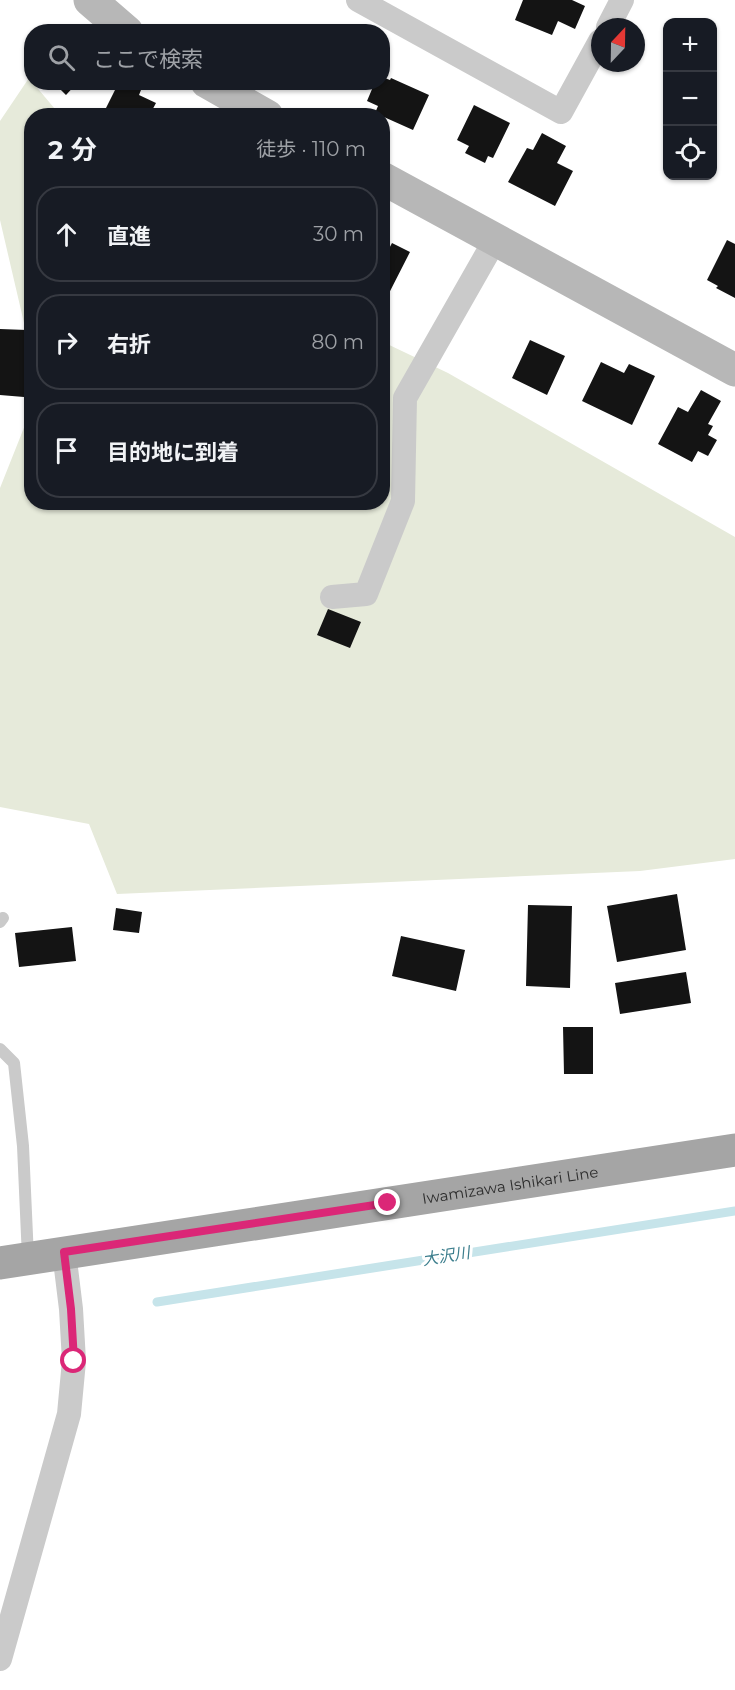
<!DOCTYPE html>
<html lang="ja">
<head>
<meta charset="utf-8">
<style>
  :root { --surface:#171b24; --page:#242831; --text:#f1f3f6; --muted:#9ea1a6; --line:#363941 }
  body { margin:0; font-family:Montserrat,"Noto Sans JP",sans-serif; background:var(--page); color:var(--text) }
  .controls { position:absolute; right:18px; top:18px; display:grid; overflow:hidden; border-radius:12px; box-shadow:0 2px 4px #0004 }
  .controls button { width:54px; height:54px; display:grid; place-items:center; padding:0; border:0; border-bottom:2px solid var(--line); background:var(--surface); color:var(--text); font:30px sans-serif }
  .compass { position:absolute; left:591px; top:18px; width:54px; height:54px; border-radius:50%; background:var(--surface); box-shadow:0 2px 4px #0004; rotate:22deg }
  .stop { position:absolute; width:18px; height:18px; margin:-14px; border:4px solid #db2777; border-radius:50%; background:#fff }
  .stop.end { background:#db2777; border-color:#fff; box-shadow:0 2px 6px #0008 }
  .list { margin:0; padding:0; list-style:none }
  h2 { display:flex; justify-content:space-between; align-items:center; height:78px; margin:0; padding:0 24px; font-size:26px }
  h2 small { font-size:20px; font-weight:400; color:var(--muted) }
  .list li { display:grid; grid-template-columns:39px 1fr auto; gap:18px; align-items:center; box-sizing:border-box; height:96px; margin:0 12px 12px; padding:0 12px; border:2px solid var(--line); border-radius:24px }
  .list b { display:block; font-size:22px; white-space:nowrap }
  .list em { font-size:20px; font-style:normal; color:var(--muted) }
  .icon { flex:none; width:33px; height:33px; fill:none; stroke:currentColor; stroke-width:2; stroke-linecap:round; stroke-linejoin:round }
  .map { position:relative; flex:none; width:735px; height:1690px; overflow:hidden }
  .search { position:absolute; background:var(--surface); box-shadow:0 2px 4px #0004; left:24px; top:24px; width:366px; height:66px; display:flex; align-items:center; gap:15px; box-sizing:border-box; padding:0 21px; border-radius:24px; color:var(--muted); font-size:22px }
  .panel { position:absolute; background:var(--surface); box-shadow:0 2px 4px #0004; left:24px; top:108px; width:366px; height:402px; border-radius:24px }
  .map>svg:first-child { display:block }
  .green { fill:#e6eada }
  .lines { fill:none; stroke-linecap:round; stroke-linejoin:round }
  .stream { stroke:#c6e4ea; stroke-width:9 }
  .building { fill:#141414 }
  .lane { stroke:#cacaca; stroke-width:12 }
  .street { stroke:#cacaca; stroke-width:24 }
  .secondary { stroke:#b7b7b7; stroke-width:33 }
  .primary { stroke:#a5a5a5; stroke-width:33 }
  .route { stroke:#db2777; stroke-width:8 }
  .labels { text-anchor:middle; dominant-baseline:central; stroke-width:6; stroke-linejoin:round; paint-order:stroke }
  .street-label { font-size:15px; fill:#2d2d2d; stroke:#fff }
  .water-label { font-size:16px; font-style:italic; fill:#3c7e8d; stroke:#fff }
</style>
</head>
<body>
<div class="map">
<svg width="735" height="1690" viewBox="0 0 735 1690">
  <rect width="100%" height="100%" fill="#fff"/>
  <path class="green" d="M29,78L60,115L32,116L31,353L0,220V121Z
    M383,342L448,373L735,537V859L640,871L117,894L89,824L0,807V488L31,410L32,502H382Z"/>
  <g class="lines">
    <path class="stream" d="M157,1302L735,1211"/>
  </g>
  <path class="building" d="M523,0H572L585,6L575,29L558,21L552,35L515,20Z
    M382,77L390,80L391,78L429,95L413,130L375,113L378,106L367,101L375,82H382Z
    M53,82H78L66,95Z
    M118,84L127,88L129,84L141,90L139,95L156,103L149,116H102Z
    M474,105L510,123L493,158L488,156L485,163L465,153L469,146L457,140Z
    M542,133L566,146L557,163L573,171L555,206L508,182L527,148L533,150Z
    M727,240L735,244V298L716,288L718,286L707,280Z
    M392,243L410,252L385,301L382,300V262Z
    M0,329L27,330L24,397L0,395Z
    M530,340L565,356L547,395L512,378Z
    M601,362L624,373L629,364L655,376L632,425L582,401Z
    M701,390L721,401L708,424L713,426L708,435L717,440L708,456L698,451L692,462L658,444L678,407L688,412Z
    M328,609L361,622L350,648L317,635Z
    M677,894L686,950L617,962L607,906Z
    M528,905L572,906L570,988L526,986Z
    M116,908L142,912L139,933L113,930Z
    M72,927L76,961L19,967L15,933Z
    M401,936L465,950L456,991L392,976Z
    M686,972L691,1003L620,1014L615,983Z
    M563,1027H593V1074H564Z"/>
  <g class="lines">
    <path class="lane" d="M0,922L3,918
      M0,1049L14,1063L23,1146L28,1258"/>
    <path class="street" d="M358,0L561,112L600,41
      M608,27L622,0
      M332,597L366,594L403,501L405,398L495,240
      M0,1659L69,1414L74,1361L71,1309L64,1252"/>
    <path class="secondary" d="M90,0L127,32
      M207,82L267,116
      M382,178L735,370"/>
    <path class="primary" id="s1" d="M0,1263L735,1150"/>
  </g>
  <g class="lines">
    <path class="route" d="M74,1361L71,1309L64,1252L388,1203"/>
  </g>
  <g class="labels">
    <g class="street-label">
      <text stroke="none"><textPath href="#s1" startOffset="516">Iwamizawa Ishikari Line</textPath></text>
    </g>
    <g class="water-label">
      <text transform="translate(446 1256) rotate(-9)">大沢川</text>
    </g>
  </g>
</svg>
<div class="controls">
<button>+</button>
<button>−</button>
<button><svg class="icon" aria-label="locate" viewBox="0 0 24 24"><circle cx="12" cy="12" r="6"/><path d="M12 2v4M12 18v4M2 12h4M18 12h4"/></svg></button>
</div>
<svg class="compass" viewBox="-18 -18 36 36"><path d="M0-13l5 13h-10z" fill="#e53935"/><path d="M0 13l5-13h-10z" fill="#9ea1a6"/></svg>
<div class="stop" style="left:74px;top:1361px"></div>
<div class="stop end" style="left:388px;top:1203px"></div>
<div class="search"><svg class="icon" aria-label="search" viewBox="0 0 24 24"><circle cx="10" cy="10" r="6"/><path d="M15 15l6 6"/></svg>ここで検索</div>
<section class="panel">
<h2>2 分<small>徒歩 · 110 m</small></h2>
<ul class="list">
<li><svg class="icon" aria-label="ahead" viewBox="0 0 24 24"><path d="M12 20V5M6 11l6-6 6 6"/></svg><div><b>直進</b></div><em>30 m</em></li>
<li><svg class="icon" aria-label="right" viewBox="0 0 24 24"><path d="M7 20v-9h11M14 6l5 5-5 5"/></svg><div><b>右折</b></div><em>80 m</em></li>
<li><svg class="icon" aria-label="arrive" viewBox="0 0 24 24"><path d="M6 21V4h12l-3 4 3 4H6"/></svg><div><b>目的地に到着</b></div></li>
</ul>
</section>
</div>
</body>
</html>
